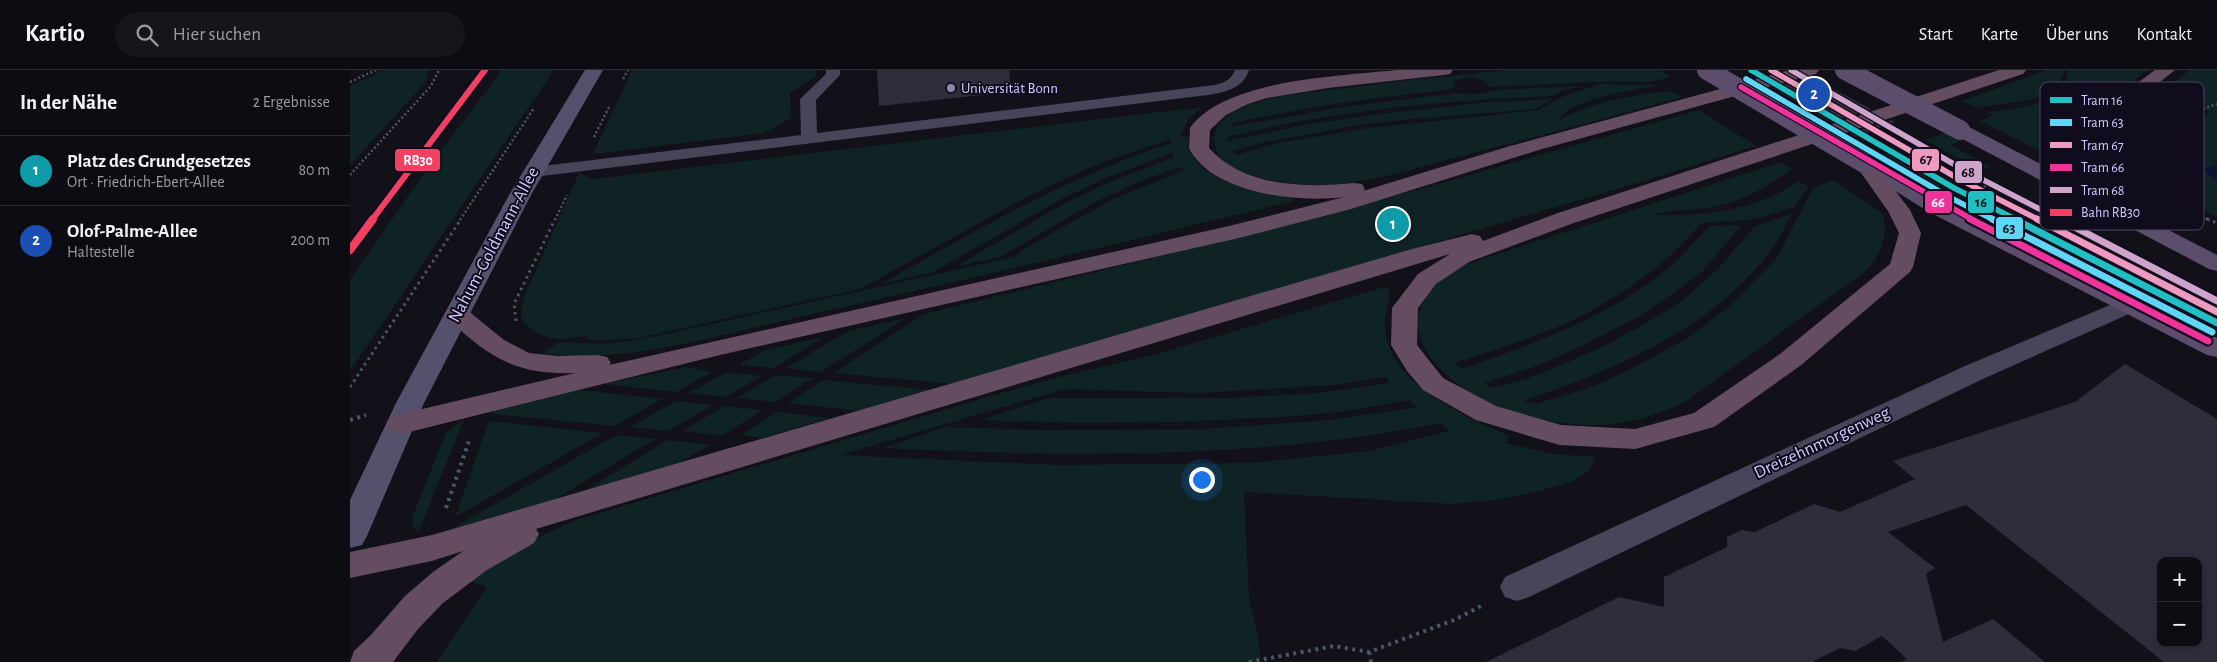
<!DOCTYPE html>
<html lang="de">
<head>
<meta charset="utf-8">
<style>
  :root { --surface:#0e0c13; --page:#17151c; --text:#f1f3f6; --muted:#9b9ba0; --line:#2e2c33; --accent:#1a73e8 }
  body { margin:0; font-family:"Alegreya Sans",sans-serif; background:var(--page); color:var(--text) }
  .controls { position:absolute; right:15px; bottom:15px; display:grid; overflow:hidden; border-radius:10px; box-shadow:0 2px 8px #0003 }
  .controls button { width:45px; height:45px; display:grid; place-items:center; padding:0; border:0; border-bottom:1px solid var(--line); background:var(--surface); color:var(--text); font:25px sans-serif }
  .you { position:absolute; left:851px; top:409px; width:18px; height:18px; margin:-12px; border:4px solid #fff; border-radius:50%; background:#1a73e8; box-shadow:0 0 0 8px #1a73e833 }
  .badge { display:grid; place-items:center; width:32px; height:32px; border-radius:50%; background:var(--accent); color:#fff; font-size:16px; font-weight:700 }
  .pin { position:absolute; translate:-50% -50%; border:2px solid #fff; box-shadow:0 1px 5px #0006 }
  .list { margin:0; padding:0; list-style:none }
  h2 { display:flex; justify-content:space-between; align-items:center; height:65px; margin:0; padding:0 20px; font-size:21px }
  h2 small { font-size:16px; font-weight:400; color:var(--muted) }
  .list li { display:grid; grid-template-columns:32px 1fr auto; gap:15px; align-items:center; box-sizing:border-box; height:70px; padding:0 20px; border-top:1px solid var(--line) }
  .list b { display:block; font-size:19px; white-space:nowrap }
  .list p { margin:0; font-size:16px; white-space:nowrap; color:var(--muted) }
  .list em { font-size:16px; font-style:normal; color:var(--muted) }
  .icon { flex:none; width:28px; height:28px; fill:none; stroke:currentColor; stroke-width:2; stroke-linecap:round; stroke-linejoin:round }
  .map { position:relative; flex:none; width:1867px; height:592px; overflow:hidden }
  header { display:flex; align-items:center; gap:30px; box-sizing:border-box; height:70px; padding:0 25px; background:var(--surface); border-bottom:1px solid var(--line) }
  header strong { font-size:24px }
  nav { display:flex; gap:28px; margin-inline-start:auto; font-size:18px }
  .search { width:350px; height:45px; background:var(--page); display:flex; align-items:center; gap:12px; box-sizing:border-box; padding:0 18px; border-radius:28px; color:var(--muted); font-size:19px }
  main { display:flex }
  aside { flex:1; background:var(--surface) }
  .map>svg:first-child { display:block }
  .green { fill:#0f2325; fill-rule:evenodd }
  .lines { fill:none; stroke-linecap:round; stroke-linejoin:round }
  .stream { fill:#0a1536; fill-rule:evenodd }
  .building { fill:#302c3c; fill-rule:evenodd }
  .path-far2 { stroke:#4b5766; stroke-width:2.5; stroke-dasharray:2 2.5; stroke-linecap:butt }
  .path-far1 { stroke:#4b5766; stroke-width:3; stroke-dasharray:2.5 4; stroke-linecap:butt }
  .path { stroke:#4b5766; stroke-width:4; stroke-dasharray:3 4.5; stroke-linecap:butt }
  .service { fill:#48445a; fill-rule:evenodd }
  .minor { fill:#48445a; fill-rule:evenodd }
  .secondary { fill:#54516d; fill-rule:evenodd }
  .primary { fill:#5c4d6c; fill-rule:evenodd }
  .motorway { fill:#644c61; fill-rule:evenodd }
  .primary-bridge { stroke:#5c4d6c; stroke-width:20 }
  .rail-1-far1-casing { stroke:#110c1d; stroke-width:9 }
  .rail-1-casing { stroke:#110c1d; stroke-width:12 }
  .rail-1-far1 { stroke:#f24062; stroke-width:6 }
  .rail-1 { stroke:#f24062; stroke-width:8 }
  .tram-1-far1-casing { stroke:#110c1d; stroke-width:8 }
  .tram-1-casing { stroke:#110c1d; stroke-width:11 }
  .tram-2-far1-casing { stroke:#110c1d; stroke-width:8 }
  .tram-2-casing { stroke:#110c1d; stroke-width:11 }
  .tram-3-far1-casing { stroke:#110c1d; stroke-width:8 }
  .tram-3-casing { stroke:#110c1d; stroke-width:11 }
  .tram-4-far1-casing { stroke:#110c1d; stroke-width:8 }
  .tram-4-casing { stroke:#110c1d; stroke-width:11 }
  .tram-5-far1-casing { stroke:#110c1d; stroke-width:8 }
  .tram-5-casing { stroke:#110c1d; stroke-width:11 }
  .tram-1-far1 { stroke:#21bfc1; stroke-width:5.5 }
  .tram-1 { stroke:#21bfc1; stroke-width:7 }
  .tram-2-far1 { stroke:#60d6f7; stroke-width:5.5 }
  .tram-2 { stroke:#60d6f7; stroke-width:7 }
  .tram-3-far1 { stroke:#ee99bf; stroke-width:5.5 }
  .tram-3 { stroke:#ee99bf; stroke-width:7 }
  .tram-4-far1 { stroke:#ef339a; stroke-width:5.5 }
  .tram-4 { stroke:#ef339a; stroke-width:7 }
  .tram-5-far1 { stroke:#cea4cb; stroke-width:5.5 }
  .tram-5 { stroke:#cea4cb; stroke-width:7 }
  .poi-dot { fill:#9088ae; stroke:#110c1d; stroke-width:2 }
  .labels { text-anchor:middle; dominant-baseline:central; stroke-width:4; stroke-linejoin:round; paint-order:stroke }
  .far-poi-label { font-size:15px; fill:#d4c9fe; stroke:#110c1d; text-anchor:start }
  .street-label { font-size:18px; fill:#d4c9fe; stroke:#110c1d }
  .key { fill:#110c1d; stroke:#4c4560; stroke-width:1 }
  .key-label { font-size:14px; fill:#d4c9fe }
  .line-badge { stroke:#110c1d; stroke-width:2 }
  .badge-label { font-size:14px; text-anchor:middle; font-weight:bold; fill:#fff }
  .pale-badge-label { font-size:14px; text-anchor:middle; font-weight:bold; fill:#111 }
</style>
</head>
<body>
<header>
<strong>Kartio</strong>
<div class="search"><svg class="icon" aria-label="search" viewBox="0 0 24 24"><circle cx="10" cy="10" r="6"/><path d="M15 15l6 6"/></svg>Hier suchen</div>
<nav><a>Start</a><a>Karte</a><a>Über uns</a><a>Kontakt</a></nav>
</header>
<main>
<aside>
<h2>In der Nähe<small>2 Ergebnisse</small></h2>
<ul class="list">
<li><span class="badge" style="background:#0f9aa8">1</span><div><b>Platz des Grundgesetzes</b><p>Ort · Friedrich-Ebert-Allee</p></div><em>80 m</em></li>
<li><span class="badge" style="background:#1a4fb4">2</span><div><b>Olof-Palme-Allee</b><p>Haltestelle</p></div><em>200 m</em></li>
</ul>
</aside>
<div class="map">
<svg width="1867" height="592" viewBox="0 0 1867 592">
  <rect width="100%" height="100%" fill="#121019"/>
  <path class="green" d="M34,0H79L75,13L0,95V16Z
    M152,0H204L0,301V210L74,103Z
    M282,0H467L466,6L440,23L441,48L414,63L243,84Z
    M1157,0H1311L1321,7L1299,12H1239L1138,17L1137,13C1128,7 1116,6 1105,11L1103,15L1105,18L1099,19V20C1027,27 956,37 884,53L881,57L992,37L1107,23L1132,24L1143,20L1237,16L1214,20L1203,26C1094,31 984,40 878,67L877,71L959,54L1030,44L1139,32L1203,29L1185,39L1063,49L1010,55L915,72L882,81L886,85L928,73L1018,58L1188,40L1212,27L1249,14L1314,15C1290,19 1221,27 1209,50C1244,31 1282,25 1322,21L1332,27C1261,47 1190,66 1119,84C1070,97 1019,114 968,115C942,115 885,108 869,85C858,67 866,52 884,42C915,26 952,23 987,19C1043,11 1100,6 1157,0Z
    M1696,0H1798C1781,13 1731,44 1724,61C1720,70 1720,79 1722,88L1719,92L1708,90L1630,51L1642,45L1637,42C1666,38 1713,37 1718,1L1715,0L1710,13L1705,19L1683,29L1627,38L1612,31Z
    M1840,0H1867V148L1809,112L1794,89L1803,70L1861,42L1813,21Z
    M852,37L838,50L830,67H838V79L852,98L869,109L901,120L944,128V131C782,170 621,209 458,245C376,263 275,296 192,283L209,272L256,274L307,266L664,187L679,176L763,129L834,100L830,97L791,111L747,131L650,187L605,197L715,133L757,113L824,87L822,83L754,109L715,127L583,202L531,214C626,160 718,107 821,73V69L753,92L684,123L510,219L289,268L243,271L235,268L239,265C210,271 193,273 171,249L172,236L175,225L229,103L243,109Z
    M1349,40L1406,76L1281,115L603,314L484,303L574,244L859,174L1063,121Z
    M1598,62L1612,70L1601,75L1641,97L1631,101L1575,70Z
    M1537,83L1591,116L1576,121L1521,89Z
    M1431,92L1442,99C1414,119 1389,134 1355,138C1337,141 1317,140 1301,145C1350,146 1407,141 1448,111L1459,116L1445,137L1405,149L1351,153C1314,198 1262,233 1210,256C1176,270 1140,281 1105,293L1113,299C1186,272 1263,246 1323,194C1336,182 1348,168 1360,156L1392,155L1350,204L1292,245L1228,278L1181,298L1134,313L1142,318L1176,309L1223,290L1258,274L1298,252L1333,230L1368,199L1405,156L1443,143C1437,153 1432,163 1426,173C1371,255 1263,301 1173,331L1186,334L1241,317L1275,302L1336,269L1380,236L1427,188L1463,118L1483,110L1533,144C1538,167 1532,183 1517,200L1334,333C1304,346 1273,356 1239,355C1203,354 1162,345 1129,328C1089,306 1041,260 1086,215C1094,207 1104,201 1114,195Z
    M1733,192L1867,259V269L1719,197Z
    M1031,218L1040,219C1040,232 1034,244 1035,257C1039,316 1114,345 1159,366L1156,373L1203,384L1246,387L1239,401L1220,412L1186,422L1145,430L1103,434L894,422L899,527L908,566L911,592H86L137,517L119,511L162,480L223,451L627,330L712,306L803,285ZM1036,307L1039,313L969,323L876,328H699L630,350L730,353L825,352L932,347L990,342L1059,330L1067,337L981,350L853,359L694,360L595,357L533,378C718,387 908,390 1090,353L1099,361L1020,381L901,393L708,395L490,385L715,319L847,323L985,315Z
    M556,248L471,302L436,298L498,261Z
    M474,267L424,298L389,295L415,280Z
    M335,297L362,302L326,322L255,314Z
    M376,302L412,306L375,327L339,323Z
    M425,305L463,308L426,332L387,328Z
    M473,310L582,320L509,341L438,333Z
    M229,320L312,329L265,356L143,344L145,339Z
    M326,331L362,335L318,361L280,357Z
    M374,336L412,340L372,366L333,361Z
    M427,342L480,348L412,368L392,365Z
    M114,349L69,461L63,456L62,448L96,363Z
    M139,351L253,363L105,447Z
    M266,365L305,369L205,429L101,459Z
    M318,370L360,375L329,393L234,421Z"/>
  <g class="lines">
    <path class="stream" d="M1867,94V100L1865,101L1867,102V110L1853,100Z"/>
  </g>
  <path class="building" d="M527,0H659L661,22L529,36Z
    M1461,7L1521,39L1481,52L1423,18Z
    M1541,50L1545,52L1506,67L1500,63Z
    M1775,294L1867,349V592H1814L1616,435L1538,462L1585,498L1576,504L1593,572L1643,549L1695,592H1550L1557,589L1532,566L1505,581L1490,578L1462,592H1136L1269,527L1314,537V507L1377,477V467L1392,460L1405,462L1464,434L1490,442L1565,409L1543,391L1725,332ZM1811,491H1848V573H1811Z"/>
  <g class="lines">
    <path class="path-far2" d="M273,9L278,0
      M0,12L26,0
      M244,67L260,35
      M1559,78L1630,118L1647,112
      M1788,96L1782,84C1803,55 1835,45 1867,34
      M0,105L81,16L89,0
      M1814,131L1860,150
      M110,150L184,38
      M205,150L217,125"/>
    <path class="path-far1" d="M1857,149L1867,153
      M166,251L164,234L205,149
      M0,317L111,149"/>
    <path class="path" d="M0,350L16,345
      M96,438L120,368
      M1019,582L1021,592
      M899,592L984,576L1019,582L1104,550L1135,534"/>
    <path class="service" d="M476,0H490V5L466,30L467,63L864,15C874,13 881,10 885,0H899C893,19 875,22 858,25L184,107L178,106L175,102L178,98L184,97L451,65L450,29L476,4Z"/>
    <path class="minor" d="M1779,227L1788,230L1792,235L1788,240L1635,308L1179,527L1167,531L1155,527L1150,517L1155,507L1615,296Z"/>
    <path class="secondary" d="M235,0H253L181,125L74,333L17,466L12,475L0,478V430L46,333L159,125Z"/>
    <path class="primary" d="M1610,54L1617,56L1867,185V201L1859,199L1603,64L1600,60L1603,56Z
      M1514,87L1521,89L1595,132L1867,268V287L1857,285L1579,142L1507,97L1504,93L1507,89Z"/>
    <path class="motorway" d="M1047,0H1103L1100,4L1094,5L978,18L917,28L898,34L876,45L860,60L859,78C894,117 955,118 1004,113L1012,114L1015,119L1013,121L1160,76L1440,0H1469L1466,4L1192,79L1001,139L889,168L370,285L51,364L41,361L36,354L41,347L51,344L225,303C166,305 140,288 98,249L94,244L98,239L107,236L116,239L154,270L179,283L208,286L247,285L257,287L261,293L259,295L879,156L994,127C951,132 897,126 860,102C852,96 844,87 839,79L840,58C874,9 992,6 1047,0Z
      M1649,0H1676L1673,4L1221,154L1119,192L1086,214L1068,238L1067,275L1093,308L1146,336L1211,355L1285,359L1344,343L1430,284L1540,194L1549,163L1538,141L1504,93L1507,89L1514,87L1521,89L1560,140L1571,163L1563,197L1560,202L1450,296L1364,357L1285,379L1210,375L1199,372L1126,350L1073,320L1057,301L1041,275L1042,238L1068,204L1100,184L186,459L189,464L184,473L137,500L93,533L68,559L43,592H0L4,581L20,566L55,526L83,502L113,481L82,491L0,508V482L82,465L1062,179L1122,164L1130,166L1133,171L1205,144Z
      M1805,0H1825L1757,54L1748,67L1753,92L1774,115L1785,123L1795,138L1799,153L1796,158L1788,160L1780,158L1769,133L1758,125L1733,93L1728,67L1743,46Z"/>
    <path class="primary-bridge" d="M1357,0L1514,93
      M1495,0L1610,60"/>
    <g class="rail-1-far1-casing">
      <path id="rail-1-far1" d="M22,150L135,0"/>
    </g>
    <g class="rail-1-casing">
      <path id="rail-1" d="M0,180L23,149"/>
    </g>
    <use href="#rail-1-far1" class="rail-1-far1"/>
    <use href="#rail-1" class="rail-1"/>
    <g class="tram-1-far1-casing">
      <path id="tram-1-far1" d="M1401,0L1604,118L1667,150"/>
    </g>
    <g class="tram-1-casing">
      <path id="tram-1" d="M1664,149L1867,253"/>
    </g>
    <g class="tram-2-far1-casing">
      <path id="tram-2-far1" d="M1396,9L1599,127L1644,150"/>
    </g>
    <g class="tram-2-casing">
      <path id="tram-2" d="M1642,149L1862,262"/>
    </g>
    <g class="tram-3-far1-casing">
      <path id="tram-3-far1" d="M1421,0L1609,109L1689,150"/>
    </g>
    <g class="tram-3-casing">
      <path id="tram-3" d="M1687,149L1867,242"/>
    </g>
    <g class="tram-4-far1-casing">
      <path id="tram-4-far1" d="M1391,17L1623,150"/>
    </g>
    <g class="tram-4-casing">
      <path id="tram-4" d="M1620,149L1858,271"/>
    </g>
    <g class="tram-5-far1-casing">
      <path id="tram-5-far1" d="M1441,0L1614,100L1711,150"/>
    </g>
    <g class="tram-5-casing">
      <path id="tram-5" d="M1709,149L1867,231"/>
    </g>
    <use href="#tram-1-far1" class="tram-1-far1"/>
    <use href="#tram-1" class="tram-1"/>
    <use href="#tram-2-far1" class="tram-2-far1"/>
    <use href="#tram-2" class="tram-2"/>
    <use href="#tram-3-far1" class="tram-3-far1"/>
    <use href="#tram-3" class="tram-3"/>
    <use href="#tram-4-far1" class="tram-4-far1"/>
    <use href="#tram-4" class="tram-4"/>
    <use href="#tram-5-far1" class="tram-5-far1"/>
    <use href="#tram-5" class="tram-5"/>
  </g>
  <circle class="poi-dot" cx="601" cy="18" r="5"/>
  <g class="labels">
    <g class="far-poi-label">
      <text x="611" y="18">Universität Bonn</text>
    </g>
    <g class="street-label">
      <text transform="translate(144 175) rotate(-62)">Nahum-Goldmann-Allee</text>
      <text transform="translate(1472 373) rotate(-25)">Dreizehnmorgenweg</text>
    </g>
  </g>
  <rect x="1690" y="12" width="164" height="148" rx="8" class="key"/>
  <rect x="1700" y="27" width="22" height="6" fill="#21bfc1"/>
  <rect x="1700" y="49" width="22" height="7" fill="#60d6f7"/>
  <rect x="1700" y="72" width="22" height="6" fill="#ee99bf"/>
  <rect x="1700" y="94" width="22" height="7" fill="#ef339a"/>
  <rect x="1700" y="117" width="22" height="6" fill="#cea4cb"/>
  <rect x="1700" y="139" width="22" height="7" fill="#f24062"/>
  <g class="key-label">
    <text x="1731" y="35">Tram 16</text>
    <text x="1731" y="57">Tram 63</text>
    <text x="1731" y="80">Tram 67</text>
    <text x="1731" y="102">Tram 66</text>
    <text x="1731" y="125">Tram 68</text>
    <text x="1731" y="147">Bahn RB30</text>
  </g>
  <g class="line-badge">
    <rect x="1561" y="78" width="29" height="24" rx="5" fill="#ee99bf"/>
    <rect x="44" y="78" width="47" height="24" rx="5" fill="#f24062"/>
    <rect x="1604" y="90" width="29" height="24" rx="5" fill="#cea4cb"/>
    <rect x="1617" y="120" width="28" height="24" rx="5" fill="#21bfc1"/>
    <rect x="1574" y="120" width="29" height="24" rx="5" fill="#ef339a"/>
    <rect x="1645" y="146" width="29" height="24" rx="5" fill="#60d6f7"/>
  </g>
  <g class="badge-label">
    <text x="68" y="95">RB30</text>
    <text x="1588" y="137">66</text>
  </g>
  <g class="pale-badge-label">
    <text x="1576" y="94">67</text>
    <text x="1618" y="107">68</text>
    <text x="1631" y="137">16</text>
    <text x="1659" y="163">63</text>
  </g>
</svg>
<div class="controls">
<button>+</button>
<button>−</button>
</div>
<div class="you"></div>
<div class="pin badge" style="left:1043px;top:154px;background:#0f9aa8">1</div>
<div class="pin badge" style="left:1464px;top:24px;background:#1a4fb4">2</div>
</div>
</main>
</body>
</html>
